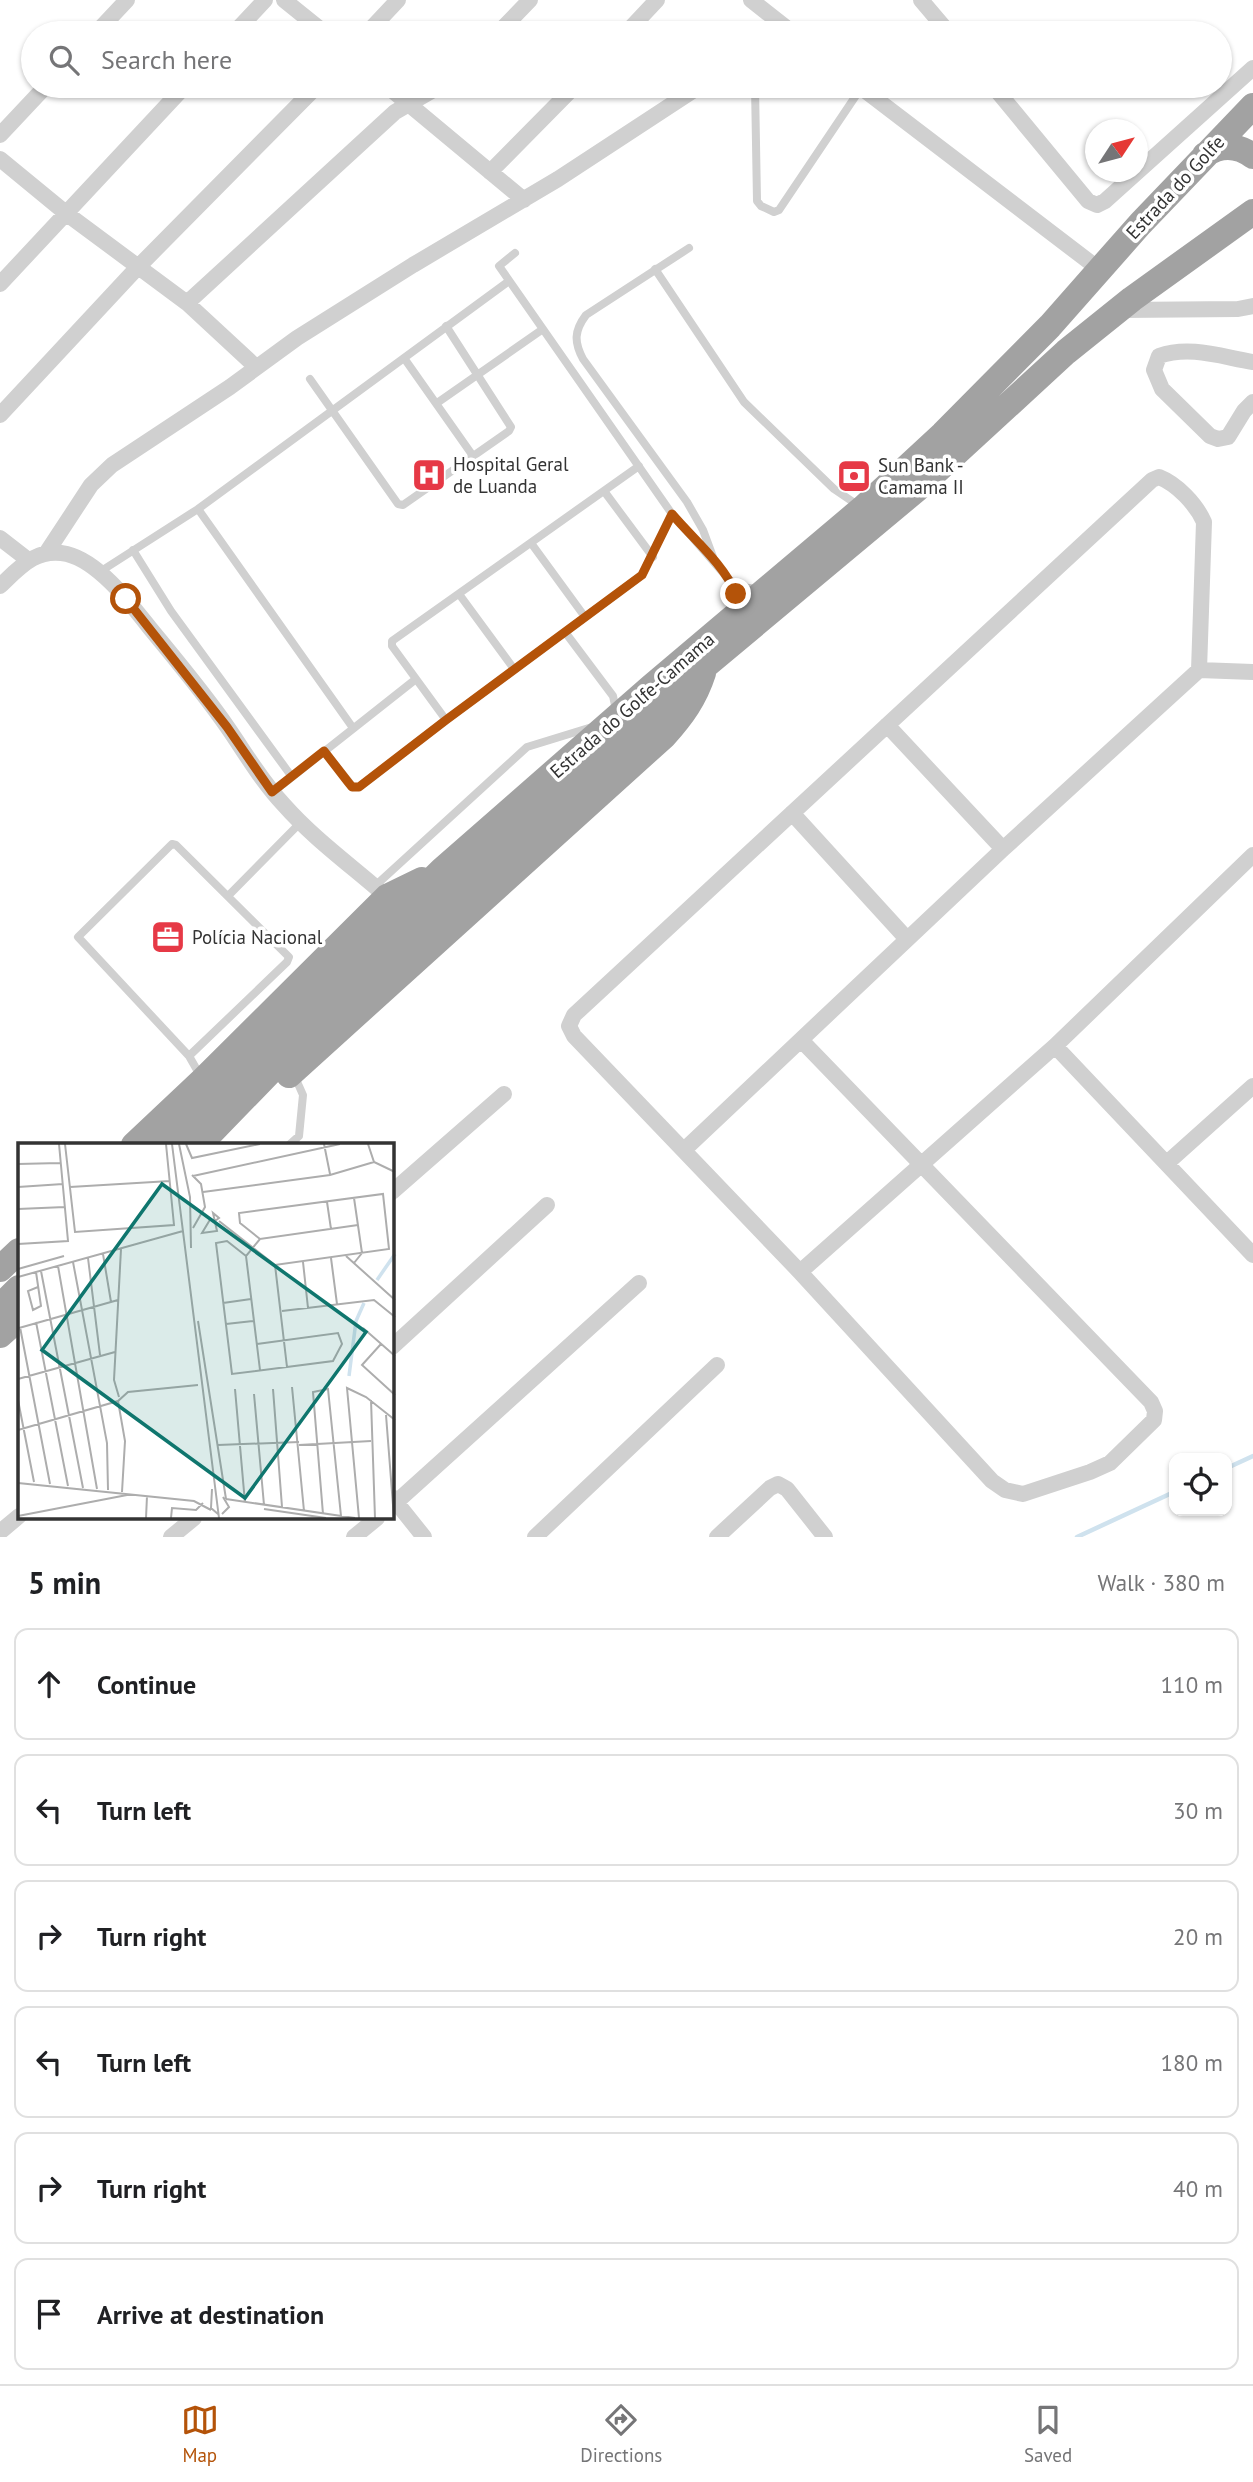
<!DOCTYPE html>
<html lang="en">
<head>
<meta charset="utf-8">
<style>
  :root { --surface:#fff; --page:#f2f2f2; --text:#202124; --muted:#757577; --line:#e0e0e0; --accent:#b45309 }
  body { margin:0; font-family:"PT Sans",sans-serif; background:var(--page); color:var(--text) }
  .controls { position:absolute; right:21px; bottom:21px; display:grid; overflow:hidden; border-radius:14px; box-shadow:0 2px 5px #0004 }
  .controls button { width:63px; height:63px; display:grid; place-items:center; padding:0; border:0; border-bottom:2px solid var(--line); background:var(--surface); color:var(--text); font:35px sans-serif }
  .compass { position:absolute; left:1085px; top:119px; width:63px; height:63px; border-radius:50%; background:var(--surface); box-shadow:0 2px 5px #0004; rotate:54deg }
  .stop { position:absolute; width:21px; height:21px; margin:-16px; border:5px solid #b45309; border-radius:50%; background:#fff }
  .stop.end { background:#b45309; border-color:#fff; box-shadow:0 2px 7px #0008 }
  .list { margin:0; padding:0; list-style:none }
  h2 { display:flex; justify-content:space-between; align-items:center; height:91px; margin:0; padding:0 28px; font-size:30px }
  h2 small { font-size:23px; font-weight:400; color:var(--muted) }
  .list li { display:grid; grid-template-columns:46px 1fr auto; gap:21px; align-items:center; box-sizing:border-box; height:112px; margin:0 14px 14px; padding:0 14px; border:2px solid var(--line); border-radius:14px }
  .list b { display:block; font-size:26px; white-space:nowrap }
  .list em { font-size:23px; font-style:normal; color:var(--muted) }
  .icon { flex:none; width:38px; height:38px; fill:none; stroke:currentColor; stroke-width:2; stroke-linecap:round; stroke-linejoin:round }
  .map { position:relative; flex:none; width:1253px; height:1537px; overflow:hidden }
  .search { position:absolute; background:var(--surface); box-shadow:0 2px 5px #0004; left:21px; right:21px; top:21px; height:77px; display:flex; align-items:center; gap:18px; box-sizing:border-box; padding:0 24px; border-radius:38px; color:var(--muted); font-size:26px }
  .sheet { height:847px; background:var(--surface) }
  nav { display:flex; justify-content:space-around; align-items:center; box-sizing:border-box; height:98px; border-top:2px solid var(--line); background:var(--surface); font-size:19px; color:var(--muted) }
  nav a { display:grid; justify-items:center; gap:4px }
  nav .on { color:var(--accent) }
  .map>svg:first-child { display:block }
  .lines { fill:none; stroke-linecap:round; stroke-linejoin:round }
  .stream { stroke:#cfe2ee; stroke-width:4.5 }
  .service { stroke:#d0d0d0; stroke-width:8 }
  .minor { stroke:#d0d0d0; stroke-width:16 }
  .trunk { stroke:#a2a2a2; stroke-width:26 }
  .route { stroke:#b45309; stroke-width:9 }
  .labels { text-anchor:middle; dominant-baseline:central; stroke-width:7; stroke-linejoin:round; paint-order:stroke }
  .street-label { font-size:19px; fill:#333; stroke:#fff }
  .poi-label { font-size:19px; fill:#333; stroke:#fff; text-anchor:start }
  .inset-river { fill:none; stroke:#cfe2ee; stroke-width:3.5 }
  .inset-road { fill:none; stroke:#adadad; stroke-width:2 }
  .view { fill:#0f766e; fill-opacity:0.15; stroke:#0f766e; stroke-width:3.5 }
  .inset-edge { fill:none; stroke:#333; stroke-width:3.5 }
</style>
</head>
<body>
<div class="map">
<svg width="1253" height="1537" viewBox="0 0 1253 1537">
  <rect width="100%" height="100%" fill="#fff"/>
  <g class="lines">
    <path class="stream" d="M1227,1468L1253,1456
      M1077,1537L1174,1492"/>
    <path class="service" d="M755,86L757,201L761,206L774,212L779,210L861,88
      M689,248L586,315C574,331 574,342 583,359L687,502L703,530L713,557
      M515,253L499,266L672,514L730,581L738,607
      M655,269L744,402L834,489L859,506
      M404,358L473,456
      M310,379L398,504L403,505L509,431L511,427L446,326
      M437,403L543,329
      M604,491L653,557
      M531,543L585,617
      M133,550L171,611L292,777
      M98,573L198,509
      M731,581L740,587L758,589
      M459,594L514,669
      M565,632L613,696L616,710
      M446,720L392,646V641L639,466
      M353,728L198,509L509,281
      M324,751L349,782L353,787H359L446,720L642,575L672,514
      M273,792L416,679
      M375,886L527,747L592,727
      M228,896L301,822
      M189,1056L287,962L289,957L176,845L172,844L78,937L189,1056L201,1077
      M289,1145L299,1136L303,1095L295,1077"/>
    <path class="minor" d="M284,0L325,33
      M751,0L793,33
      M921,0L949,33
      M96,33L127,0
      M234,33L265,0
      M367,33L398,0
      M498,33L530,0
      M626,33L657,0
      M387,86L524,200
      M859,86L1100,270
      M993,86L1088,201L1097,205L1105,201L1253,68
      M0,135L46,86
      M0,159L67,214L187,303L256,367
      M490,172L575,86
      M0,284L185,86
      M187,303L395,112L440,86
      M1121,310L1238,309L1253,306
      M1253,362C1222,357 1190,345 1159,356L1154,370L1162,389L1210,436L1218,439L1228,437L1244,411L1253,402
      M0,415L137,268L317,86
      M0,538L27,559
      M47,552L91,485L112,465L230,387L297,338L413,265L558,179L700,86
      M0,586C20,567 37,547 67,554C99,562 130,603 149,627C176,660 204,693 228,728C246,754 262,782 284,805C314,839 353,867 387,897
      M887,725L1003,849
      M792,813L907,939
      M801,1040L1151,1402L1155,1411L1154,1420L1110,1463L1090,1472L1023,1494L1005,1490L992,1481L800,1272L574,1036L569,1026L574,1015L1152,480L1159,477C1177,484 1196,504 1204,522L1199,670
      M1055,1046L1253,1255
      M684,1150L1003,849L1199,670L1253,672
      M1167,1163L1253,1086
      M392,1192L504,1094
      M800,1272L1055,1046L1253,855
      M392,1347L547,1205
      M392,1497L424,1537
      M392,1506L639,1283
      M0,1532L19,1516
      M171,1537L194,1518
      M354,1537L377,1518
      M535,1537L717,1365
      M717,1537L770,1488L778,1484L787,1489L825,1537"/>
    <path class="trunk" d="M1205,155C1220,144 1238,145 1253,156
      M289,1075L664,736C682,716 695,698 703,673
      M134,1145L203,1080L387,897L422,880
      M168,1145L200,1115L320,990L442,870L651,687L863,508L943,434L1050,326L1140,224L1253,106
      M199,1145L354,985L422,920L705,666L917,489L1066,352L1132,299L1253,212
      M0,1269L19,1251
      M0,1307L19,1288
      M0,1335L19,1318"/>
  </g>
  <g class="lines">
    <path class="route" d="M126,599L227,727L272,792L324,751L348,782L352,787H359L446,720L642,575L672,514C693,539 723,563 736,594"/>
  </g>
  <defs>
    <g id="hospital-square" transform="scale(1.75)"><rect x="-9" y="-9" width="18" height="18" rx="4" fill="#e63946" stroke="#fff"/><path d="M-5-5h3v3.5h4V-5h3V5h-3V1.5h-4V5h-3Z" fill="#fff"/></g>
    <g id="bank-square" transform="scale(1.75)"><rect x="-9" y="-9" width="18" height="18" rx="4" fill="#e63946" stroke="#fff"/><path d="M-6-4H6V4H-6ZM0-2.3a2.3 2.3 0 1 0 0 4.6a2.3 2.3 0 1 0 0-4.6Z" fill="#fff"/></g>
    <g id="office-square" transform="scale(1.75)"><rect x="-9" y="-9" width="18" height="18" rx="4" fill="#e63946" stroke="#fff"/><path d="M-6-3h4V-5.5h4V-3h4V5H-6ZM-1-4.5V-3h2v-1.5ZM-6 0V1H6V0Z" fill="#fff"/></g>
  </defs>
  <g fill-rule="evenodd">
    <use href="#hospital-square" x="429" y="475"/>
    <use href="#bank-square" x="854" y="476"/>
    <use href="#office-square" x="168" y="937"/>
  </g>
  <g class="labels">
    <g class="street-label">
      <text transform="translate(1175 187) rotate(-47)">Estrada do Golfe</text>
      <text transform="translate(632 705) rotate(-41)">Estrada do Golfe-Camama</text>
    </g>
    <g class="poi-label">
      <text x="453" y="464">Hospital Geral<tspan x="453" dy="22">de Luanda</tspan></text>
      <text x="878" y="465">Sun Bank -<tspan x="878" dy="22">Camama II</tspan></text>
      <text x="192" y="937">Polícia Nacional</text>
    </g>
  </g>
  <g transform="translate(18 1143)">
    <rect width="376" height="376" fill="#fff"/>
    <path class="inset-river" d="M359,137L377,111M331,233L338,178L346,160"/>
    <path class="inset-road" d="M47,1L57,89L156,82L148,1M154,1L201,375M161,1L172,54L173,105M168,1L174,15L242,1M306,1L312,31M350,1L356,19L377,29M0,21L42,20M174,32L183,41L187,64L175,85M175,33L322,1M0,44L45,41M52,44L152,38M185,49L312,32L356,19M309,59L313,86M0,66L47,64M193,75L184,90L199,88L195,70L201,75L197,78M201,78L257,122L371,106L365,51L221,70L222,80L242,96L340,82M242,96L228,113L242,227M0,101L50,98L41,1M85,111L93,159M228,113L209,98L198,100L214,231L315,218L324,201L320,190L239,201M328,113L377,157M70,115L82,212M313,115L319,161M55,119L89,300L90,347M285,119L290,165M336,120L344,110L336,55M257,122L269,224M40,123L79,346M0,126L46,113M23,128L65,345M18,129L23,163L15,167L10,148L20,144M0,134L165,88M205,160L233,156M264,168L356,157L377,174M180,178L208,356M18,179L50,343M208,181L235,178M2,184L32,341M1,185L100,157M345,185L377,213M363,201L344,222L377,252M0,236L97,209M274,244L286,368M217,246L227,360M255,246L264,364M236,251L246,362M101,254L96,237L103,106M0,257L16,339M353,257L357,375M100,258L107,298L104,349M368,272L376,375M0,287L100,258L110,249L180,242M200,302L281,299M281,302L353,298M0,340L176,358L193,367M194,346L193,365L200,371M208,356L337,375M246,366L308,375M204,371L211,364L205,354M305,371L295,249L310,246L323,373M0,373L109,352M128,375L129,353M153,375L154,365L178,367L185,360M341,375L329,245L348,254L377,277"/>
    <path class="view" d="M144,41L348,189L227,355L24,207Z"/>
    <rect width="376" height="376" class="inset-edge"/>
  </g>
</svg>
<div class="controls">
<button><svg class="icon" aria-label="locate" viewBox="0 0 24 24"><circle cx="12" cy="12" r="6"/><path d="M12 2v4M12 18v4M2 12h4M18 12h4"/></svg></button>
</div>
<svg class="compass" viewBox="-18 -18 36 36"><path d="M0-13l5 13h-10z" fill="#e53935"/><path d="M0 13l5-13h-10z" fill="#757577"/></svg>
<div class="stop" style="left:126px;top:599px"></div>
<div class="stop end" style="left:736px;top:594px"></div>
<div class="search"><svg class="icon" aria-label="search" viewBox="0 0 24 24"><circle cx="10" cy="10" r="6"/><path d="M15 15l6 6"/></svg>Search here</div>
</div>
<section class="sheet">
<h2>5 min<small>Walk · 380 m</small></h2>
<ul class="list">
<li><svg class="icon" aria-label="ahead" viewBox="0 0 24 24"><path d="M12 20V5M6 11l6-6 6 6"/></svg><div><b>Continue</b></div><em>110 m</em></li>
<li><svg class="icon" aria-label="left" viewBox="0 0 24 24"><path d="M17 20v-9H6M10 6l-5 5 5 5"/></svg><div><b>Turn left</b></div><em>30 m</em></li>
<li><svg class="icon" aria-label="right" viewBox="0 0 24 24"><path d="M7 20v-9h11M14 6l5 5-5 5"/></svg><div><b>Turn right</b></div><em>20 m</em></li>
<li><svg class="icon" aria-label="left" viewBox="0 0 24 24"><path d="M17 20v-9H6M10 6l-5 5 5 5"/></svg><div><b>Turn left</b></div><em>180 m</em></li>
<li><svg class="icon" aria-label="right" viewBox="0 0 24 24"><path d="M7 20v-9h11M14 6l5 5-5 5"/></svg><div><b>Turn right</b></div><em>40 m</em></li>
<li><svg class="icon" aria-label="arrive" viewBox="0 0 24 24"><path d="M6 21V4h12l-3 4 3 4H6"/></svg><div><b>Arrive at destination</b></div></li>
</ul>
</section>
<nav>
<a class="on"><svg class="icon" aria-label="map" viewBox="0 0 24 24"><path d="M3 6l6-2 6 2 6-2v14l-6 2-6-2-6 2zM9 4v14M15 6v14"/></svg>Map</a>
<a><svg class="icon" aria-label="directions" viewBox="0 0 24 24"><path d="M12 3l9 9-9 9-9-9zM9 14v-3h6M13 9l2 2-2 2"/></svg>Directions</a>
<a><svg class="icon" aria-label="saved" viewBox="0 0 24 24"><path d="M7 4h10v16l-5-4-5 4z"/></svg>Saved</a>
</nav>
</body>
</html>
